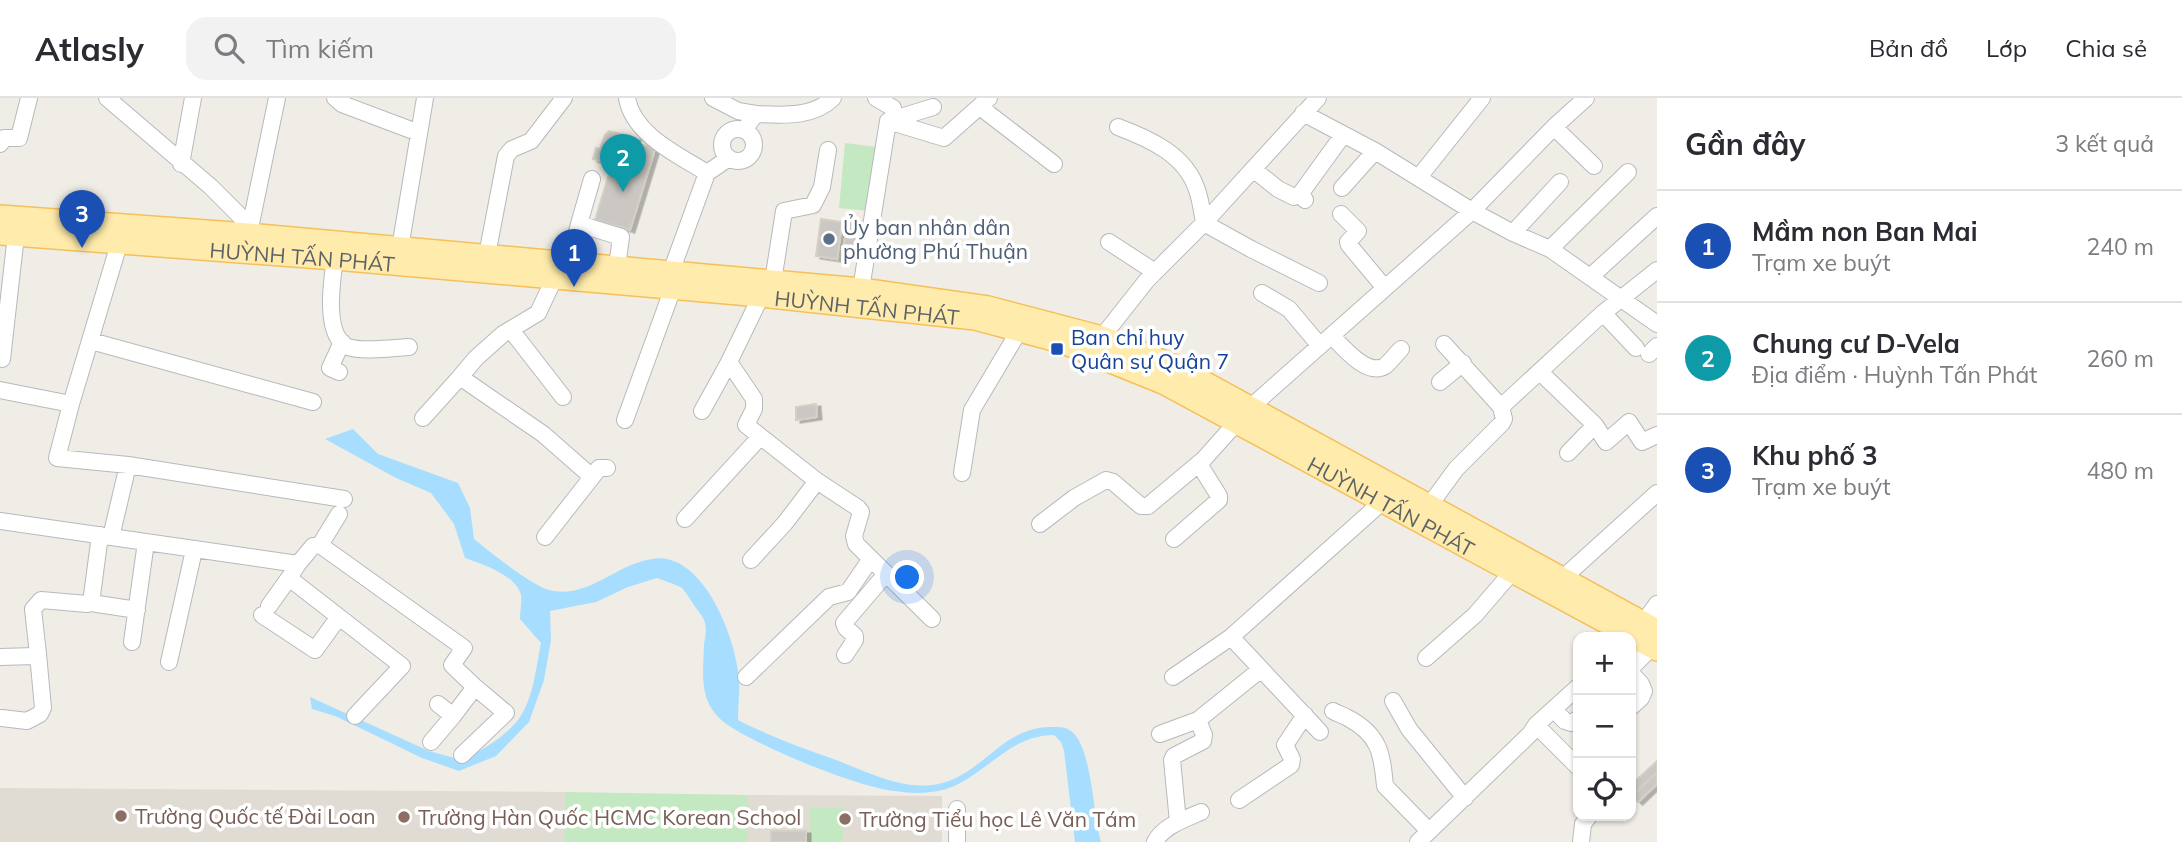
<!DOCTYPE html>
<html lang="vi">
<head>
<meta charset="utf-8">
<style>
  :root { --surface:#fff; --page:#f2f2f3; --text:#2b2b33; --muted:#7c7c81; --line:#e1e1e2; --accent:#b45309 }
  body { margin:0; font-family:Mulish,sans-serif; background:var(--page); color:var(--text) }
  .controls { position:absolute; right:21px; bottom:21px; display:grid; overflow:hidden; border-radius:14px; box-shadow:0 2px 5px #0004 }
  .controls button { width:63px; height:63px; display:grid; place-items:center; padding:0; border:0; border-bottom:2px solid var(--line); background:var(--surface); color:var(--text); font:35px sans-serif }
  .you { position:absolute; left:908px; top:480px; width:24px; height:24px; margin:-18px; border:5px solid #fff; border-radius:50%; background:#1a73e8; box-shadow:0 0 0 10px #1a73e833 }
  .badge { display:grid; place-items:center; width:46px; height:46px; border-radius:50%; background:var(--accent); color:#fff; font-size:23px; font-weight:700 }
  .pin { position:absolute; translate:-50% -58px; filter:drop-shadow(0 2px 4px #0008) }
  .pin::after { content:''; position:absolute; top:37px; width:24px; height:21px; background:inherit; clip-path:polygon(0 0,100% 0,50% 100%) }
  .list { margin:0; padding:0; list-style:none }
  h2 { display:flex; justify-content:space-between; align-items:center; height:91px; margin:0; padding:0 28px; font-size:30px }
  h2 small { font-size:23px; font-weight:400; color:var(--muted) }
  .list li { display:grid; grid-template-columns:46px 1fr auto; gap:21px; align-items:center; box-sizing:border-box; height:112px; padding:0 28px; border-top:2px solid var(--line) }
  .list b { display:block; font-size:26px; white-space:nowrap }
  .list p { margin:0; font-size:23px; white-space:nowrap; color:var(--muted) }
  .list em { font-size:23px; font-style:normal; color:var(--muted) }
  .icon { flex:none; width:38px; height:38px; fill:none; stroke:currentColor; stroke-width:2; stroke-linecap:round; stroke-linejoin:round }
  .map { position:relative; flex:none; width:1657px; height:744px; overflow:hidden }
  header { display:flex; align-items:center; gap:42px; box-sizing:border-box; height:98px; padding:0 35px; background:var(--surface); border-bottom:2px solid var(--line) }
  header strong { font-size:33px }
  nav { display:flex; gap:38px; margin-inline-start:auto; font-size:24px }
  .search { width:490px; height:63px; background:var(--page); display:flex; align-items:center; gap:18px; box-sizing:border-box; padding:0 24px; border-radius:21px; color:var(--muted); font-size:26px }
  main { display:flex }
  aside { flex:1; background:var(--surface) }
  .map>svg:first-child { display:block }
  .education { fill:#e0dcd4 }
  .green { fill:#c4e8c2 }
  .water { fill:#a7deff }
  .building { fill:#cbc8c3; stroke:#d5cfc4; stroke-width:2; filter:url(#shadow) }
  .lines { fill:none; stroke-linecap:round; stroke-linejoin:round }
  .minor-casing { stroke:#b6b9bd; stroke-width:18 }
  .major-casing { stroke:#f6bf59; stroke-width:24 }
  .minor { stroke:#fff; stroke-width:16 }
  .major { stroke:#ffecac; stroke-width:21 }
  .service-dot { fill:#5c6f8a; stroke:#fff; stroke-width:2.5 }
  .transit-dot { fill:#1a4fb4; stroke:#fff; stroke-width:2.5 }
  .education-dot { fill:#8d6e63; stroke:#fff; stroke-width:2.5 }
  .labels { text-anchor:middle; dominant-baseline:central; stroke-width:7; stroke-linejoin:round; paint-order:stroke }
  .service-label { font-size:21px; fill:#4e5e75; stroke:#fff; text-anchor:start }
  .street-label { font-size:21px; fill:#5d6267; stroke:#fff }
  .transit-label { font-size:21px; fill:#164399; stroke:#fff; text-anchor:start }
  .education-label { font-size:21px; fill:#785e54; stroke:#fff; text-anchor:start }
</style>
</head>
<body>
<header>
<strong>Atlasly</strong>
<div class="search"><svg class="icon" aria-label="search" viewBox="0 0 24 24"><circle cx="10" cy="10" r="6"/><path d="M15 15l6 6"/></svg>Tìm kiếm</div>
<nav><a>Bản đồ</a><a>Lớp</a><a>Chia sẻ</a></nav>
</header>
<main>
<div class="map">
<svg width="1657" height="744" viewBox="0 0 1657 744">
  <defs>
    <filter id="shadow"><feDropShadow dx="4.5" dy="2.5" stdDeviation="0" flood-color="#0004"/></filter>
  </defs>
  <rect width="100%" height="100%" fill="#f0ede6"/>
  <path class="education" d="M0,690L565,694L564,744H0Z
    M748,697L942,698V744H748Z"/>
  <path class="green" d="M845,45L877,49L870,113L839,110Z
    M565,694L748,697V744H564Z
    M810,710H843V744H810Z"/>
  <path class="water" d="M353,331L378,356L458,385L470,410L474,441C490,454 531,487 549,492C584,501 611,472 640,464C646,462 660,459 667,461C709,470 735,541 739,579C740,592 738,608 738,622C769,638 802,650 836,662C868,674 903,693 938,686C983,677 1000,630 1050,629C1057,629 1065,628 1071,633C1092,648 1093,717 1101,744H1075L1064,653L1061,644L1054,637C1011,637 989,673 952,689C934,696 914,696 895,693C856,689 760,649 728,627C698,607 703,579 704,546C705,540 707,531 705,525C704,519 697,512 694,507C690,502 686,494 682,490C675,486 665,483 657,480L628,489L596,504L550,513L551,542L544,582L529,624L496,658L459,673L422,660L335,618L312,611L310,599L429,653L462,662C481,653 508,637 520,619C534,598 536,569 541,545L520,521C520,514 522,504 521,497C516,477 482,466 465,460L454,426L431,395L396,380L325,341Z"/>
  <path class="building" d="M609,33L636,40L632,55L636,56L639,46L655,51L630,132L595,122L612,66L593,61L596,50L600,51L605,37Z
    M821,121L842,124L837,161L816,158Z
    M848,121L868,124L864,150L844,147Z
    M816,306L817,319L796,322V309Z
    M1657,663V674L1632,698L1631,687Z
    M1657,674V686L1638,704L1632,698Z
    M771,733H806V744H771Z"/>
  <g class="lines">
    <g class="minor-casing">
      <path id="minor" d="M107,0L211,89L250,128
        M335,0L342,6L419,35
        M627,0C633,37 679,57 707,75
        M713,0L738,13L756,16L749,25
        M876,0L893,10
        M980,9L1054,66
        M1303,15L1375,53L1472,113L1513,135L1550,151L1657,226
        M756,16C782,17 813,20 833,0
        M888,23L933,9
        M1118,29C1150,41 1186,57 1197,92C1201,103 1202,114 1204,125L1251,151L1319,185
        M1554,29L1594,68
        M722 47a16 16 0 1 1 32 0a16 16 0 1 1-32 0Z
        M0,46L4,40H19L29,0
        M181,66L193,0
        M1253,71L1278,91L1294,99
        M1419,79L1482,0
        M1342,90L1375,53
        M1305,102L1301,95L1343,37
        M1341,116L1358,133L1348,144L1349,147L1384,189
        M579,126L592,81
        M249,135L277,0
        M1513,135L1560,84
        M1109,144L1155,174
        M119,146L71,306L57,360L128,367L344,401
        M400,150L425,0
        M1550,151L1628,74
        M487,157L506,58L512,51L531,43L564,0
        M335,161C332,181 323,238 348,249C362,254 393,250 409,249
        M569,165L579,126L621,139L617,169
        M671,174L707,75L729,60
        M1590,179L1657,118
        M773,183L784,113L813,107L822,89L828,52
        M861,191L888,23L944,40L989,0
        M1262,195L1289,211L1320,248
        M761,198L729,264L754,301V311L746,327L817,383L858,410L861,414L854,438L856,446L932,521
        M1603,215L1636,250
        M511,232L563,299
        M1332,238C1343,249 1367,279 1385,268C1390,264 1396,256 1401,251
        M1102,239L1147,182L1204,125L1318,0
        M91,243L313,304
        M1444,246L1501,309
        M1649,256L1657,248
        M2,261L16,137
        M339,274L330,270L342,244
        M1540,274L1595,327L1568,355
        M1440,284L1463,265
        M0,292L71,306
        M1252,308L1472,113L1554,29L1586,0
        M702,313L729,264
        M423,320L460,279
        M625,322L673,190
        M1595,327L1606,344L1629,324L1642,344L1657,337
        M962,375L972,312L1019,233
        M592,379L599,370H607
        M1429,408L1456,371L1502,325L1504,321L1501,309L1603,215L1657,172
        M685,421L760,339
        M0,423L298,466L313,448L320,447L464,550L452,567L475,589L453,618L438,606
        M1040,426L1074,400L1106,382L1113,384L1141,408H1148L1203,362L1237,324
        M111,439L128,367
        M545,439L592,379L543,336L460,279L476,260L503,236L538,215L554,181
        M1174,441L1219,402V398L1199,366
        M320,447L339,416
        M751,462L785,425L817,383
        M298,466L289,480L402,568L355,618
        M1563,480L1657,395
        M91,505L137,512
        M269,508L289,480
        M262,517L315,552L338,520
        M1643,525L1657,506
        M1231,539L1320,634
        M132,544L146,444
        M845,557L855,542V538L846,530L844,525L885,477
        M0,559L35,558L38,556L33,511L41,502L87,506L91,505L100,437
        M1426,560L1475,517L1512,474
        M169,564L194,452
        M1631,570L1652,549
        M1631,575L1641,586L1644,593L1641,600L1631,609
        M746,579L829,499L848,494L870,462
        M1173,579L1231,539L1382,404
        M1393,603L1409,631L1465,700
        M1554,612L1565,623L1571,625L1578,621
        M1333,613C1338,616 1343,617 1348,620C1380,637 1382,656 1385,688L1429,733
        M2,620L27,623L40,616L43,610L38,556
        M1536,627L1578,669
        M1160,636L1198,622L1260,572
        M431,644L453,618
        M462,657L506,615L475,589
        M1239,702L1291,667L1292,661L1285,647L1305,617
        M957,711V744
        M1178,724L1172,662L1174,658L1203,643L1204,637L1198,622
        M1155,744C1163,728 1185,721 1201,714
        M1418,744L1530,636L1536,627L1578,589
        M1581,744L1583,726L1589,718"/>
    </g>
    <g class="major-casing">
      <g id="major">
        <path d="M0,118L248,136L861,191L988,209L1102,239L1173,267L1657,532"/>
        <path id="s1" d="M0,136L335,161L761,198L975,221L1061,244L1163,285L1657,552"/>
      </g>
    </g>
    <use href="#minor" class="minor"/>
    <use href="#major" class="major"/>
  </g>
  <circle class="service-dot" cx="829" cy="141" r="7"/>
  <rect class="transit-dot" x="1050" y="244" width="14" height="14" rx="3.5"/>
  <g class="education-dot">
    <circle cx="121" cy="718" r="7"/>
    <circle cx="404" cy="719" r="7"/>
    <circle cx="845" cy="721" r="7"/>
  </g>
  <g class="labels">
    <g class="service-label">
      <text x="843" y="129">Ủy ban nhân dân<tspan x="843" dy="24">phường Phú Thuận</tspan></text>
    </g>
    <g class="street-label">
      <text stroke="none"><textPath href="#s1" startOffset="303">HUỲNH TẤN PHÁT</textPath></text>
      <text stroke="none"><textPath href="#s1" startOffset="870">HUỲNH TẤN PHÁT</textPath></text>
      <text stroke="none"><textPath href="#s1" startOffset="1437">HUỲNH TẤN PHÁT</textPath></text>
    </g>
    <g class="transit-label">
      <text x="1071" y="239">Ban chỉ huy<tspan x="1071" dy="24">Quân sự Quận 7</tspan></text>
    </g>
    <g class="education-label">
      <text x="135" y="718">Trường Quốc tế Đài Loan</text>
      <text x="418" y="719">Trường Hàn Quốc HCMC Korean School</text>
      <text x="859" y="721">Trường Tiểu học Lê Văn Tám</text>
    </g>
  </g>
</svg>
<div class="controls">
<button>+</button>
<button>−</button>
<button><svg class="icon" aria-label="locate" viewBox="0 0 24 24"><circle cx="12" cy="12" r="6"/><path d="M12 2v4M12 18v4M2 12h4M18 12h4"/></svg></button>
</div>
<div class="you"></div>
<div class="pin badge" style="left:574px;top:189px;background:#1a4fb4">1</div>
<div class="pin badge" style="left:623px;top:94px;background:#0f9aa8">2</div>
<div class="pin badge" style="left:82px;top:150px;background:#1a4fb4">3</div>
</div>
<aside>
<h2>Gần đây<small>3 kết quả</small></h2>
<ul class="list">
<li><span class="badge" style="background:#1a4fb4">1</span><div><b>Mầm non Ban Mai</b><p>Trạm xe buýt</p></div><em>240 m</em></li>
<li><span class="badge" style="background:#0f9aa8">2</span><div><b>Chung cư D-Vela</b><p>Địa điểm · Huỳnh Tấn Phát</p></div><em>260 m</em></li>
<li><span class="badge" style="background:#1a4fb4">3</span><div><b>Khu phố 3</b><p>Trạm xe buýt</p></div><em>480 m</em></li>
</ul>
</aside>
</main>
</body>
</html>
